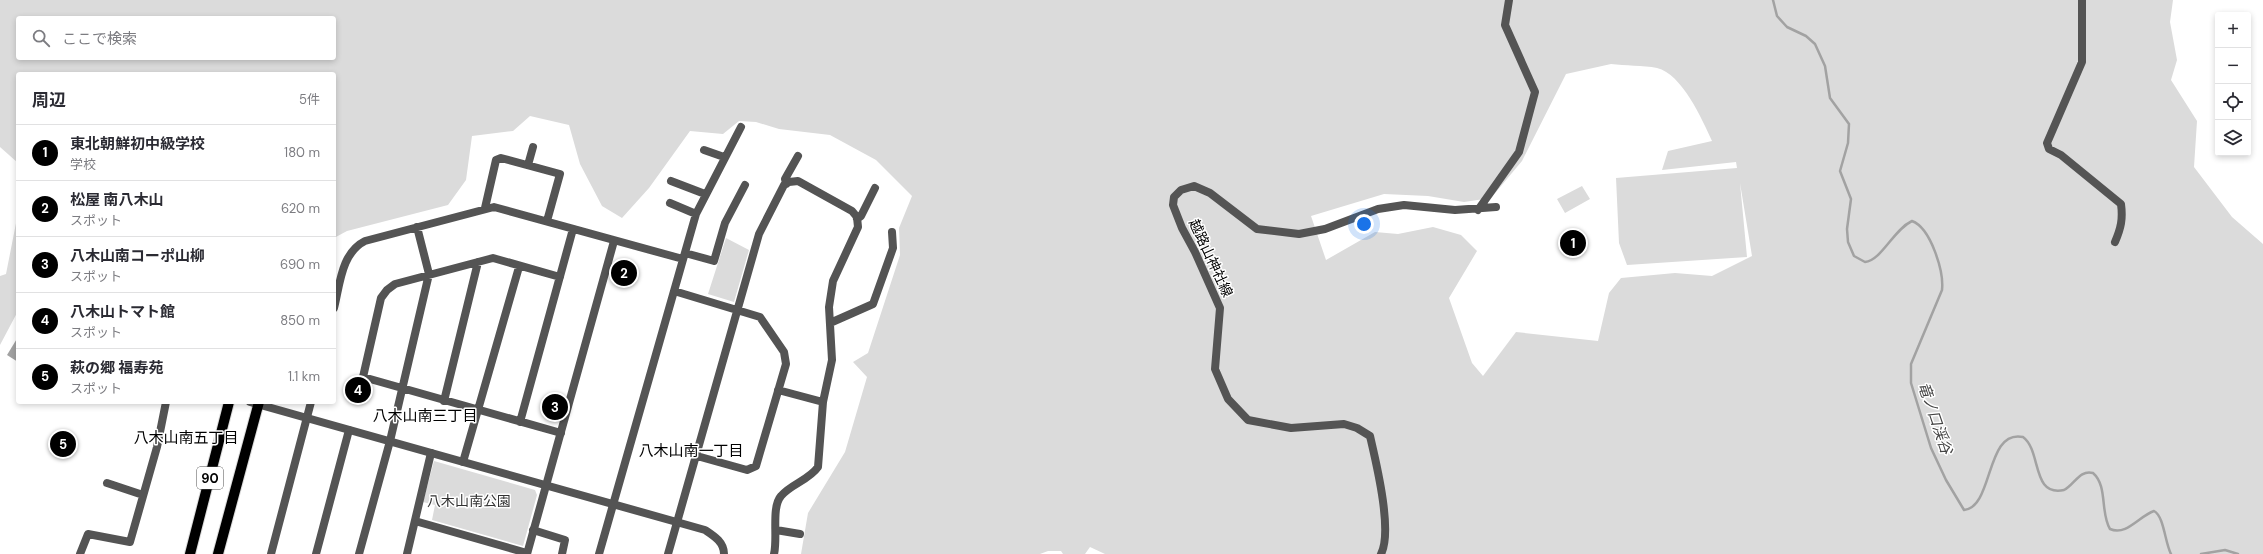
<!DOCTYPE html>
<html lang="ja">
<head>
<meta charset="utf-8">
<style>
  :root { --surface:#fff; --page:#f7f7f7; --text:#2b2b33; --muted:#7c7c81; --line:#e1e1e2; --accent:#000 }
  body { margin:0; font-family:"DM Sans","Noto Sans JP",sans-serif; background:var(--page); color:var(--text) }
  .controls { position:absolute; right:12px; top:12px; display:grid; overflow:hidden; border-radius:4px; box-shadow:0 2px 6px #0003 }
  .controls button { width:36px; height:36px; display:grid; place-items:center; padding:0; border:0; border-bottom:1px solid var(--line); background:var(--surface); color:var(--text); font:20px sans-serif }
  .you { position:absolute; left:1364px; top:224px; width:14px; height:14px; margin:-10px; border:3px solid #fff; border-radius:50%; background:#1a73e8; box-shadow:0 0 0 6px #1a73e833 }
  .badge { display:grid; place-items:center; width:26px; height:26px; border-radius:50%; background:var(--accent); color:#fff; font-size:13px; font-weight:700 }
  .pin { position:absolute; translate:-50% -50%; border:2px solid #fff; box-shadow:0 1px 4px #0006 }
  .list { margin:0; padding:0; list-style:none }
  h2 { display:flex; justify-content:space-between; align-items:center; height:52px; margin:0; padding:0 16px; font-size:17px }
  h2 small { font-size:13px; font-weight:400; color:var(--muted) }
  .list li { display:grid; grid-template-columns:26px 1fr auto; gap:12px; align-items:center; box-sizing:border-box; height:56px; padding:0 16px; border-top:1px solid var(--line) }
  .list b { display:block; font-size:15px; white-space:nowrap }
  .list p { margin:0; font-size:13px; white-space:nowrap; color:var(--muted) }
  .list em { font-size:13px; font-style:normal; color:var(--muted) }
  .icon { flex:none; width:22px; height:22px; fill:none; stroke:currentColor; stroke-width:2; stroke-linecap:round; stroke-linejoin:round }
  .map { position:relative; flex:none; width:2263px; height:554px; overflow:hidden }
  .search { position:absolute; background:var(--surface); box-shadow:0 2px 6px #0003; left:16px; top:16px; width:320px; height:44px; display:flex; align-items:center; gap:10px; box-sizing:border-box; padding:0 14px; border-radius:4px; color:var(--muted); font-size:15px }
  .panel { position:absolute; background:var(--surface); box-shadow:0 2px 6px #0003; left:16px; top:72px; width:320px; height:332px; border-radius:4px }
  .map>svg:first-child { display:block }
  .green { fill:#dbdbdb; fill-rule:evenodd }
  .water { fill:#a2a2a2 }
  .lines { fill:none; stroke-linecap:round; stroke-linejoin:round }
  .stream { stroke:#a2a2a2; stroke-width:2.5 }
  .primary-casing { stroke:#dbdbdb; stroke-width:12 }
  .minor { stroke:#545454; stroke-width:8 }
  .tertiary { stroke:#545454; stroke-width:8 }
  .primary { stroke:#000; stroke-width:10 }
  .labels { text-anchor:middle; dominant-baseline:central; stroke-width:3; stroke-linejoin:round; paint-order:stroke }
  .shield { fill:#fff; stroke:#4c4c4c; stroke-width:1 }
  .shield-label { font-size:13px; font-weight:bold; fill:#000 }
  .street-label { font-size:14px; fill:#000; stroke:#fff }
  .park-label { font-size:14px; fill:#323232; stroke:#fff }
  .neighbourhood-label { font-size:15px; fill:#000; stroke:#fff }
  .water-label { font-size:15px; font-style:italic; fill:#434343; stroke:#fff }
</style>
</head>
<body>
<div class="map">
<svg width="2263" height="554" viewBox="0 0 2263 554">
  <rect width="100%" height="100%" fill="#fff"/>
  <path class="green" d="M0,0H2173L2170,22L2177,60L2171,80L2197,121L2194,167L2232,217L2263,244V554H1105L1090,547L1085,554H1063L1061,551H1048L1040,554H801L808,513L845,452L867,377L853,362L868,353L900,255L899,228L912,196L876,160L830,135L779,129L756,122L739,121L723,134L690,131L649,188L622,218L602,206L580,164L569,125L530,116L513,131L472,136L466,180L448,205L347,231L334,238V74H18V163L0,147ZM18,18H334V58H18ZM1611,64C1625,66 1643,65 1657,68C1682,74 1702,119 1712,141L1668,151L1662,170L1736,162L1737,168L1616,178L1619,243L1627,265L1747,257L1740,183L1752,256L1712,276L1675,273L1621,278L1609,293L1598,341L1516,332L1483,376L1472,363L1449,298L1477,251L1461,235L1433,227L1398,234L1375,232L1326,260L1311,216L1384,194L1428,196L1464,202L1491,198L1522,161L1566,74Z
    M1582,186L1590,199L1565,213L1557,199Z
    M18,213V311L0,345V276L6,274Z
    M726,238L749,250L734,302L708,294Z
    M434,461L535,490L537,495L523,546L432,520L435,505L423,502Z"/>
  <path class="water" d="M18,337V362L7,355Z"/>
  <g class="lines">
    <path class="stream" d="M1773,0L1777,16L1787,27L1806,36L1815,44L1825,66L1830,98L1849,124L1848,143L1840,171L1851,199L1847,229L1848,242L1854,256L1865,262C1882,260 1893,230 1912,221C1931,228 1944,272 1942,290L1911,364V383L1931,448L1946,480L1964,510C1994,507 1985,429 2023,437C2042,451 2031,497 2064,490C2074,485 2080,469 2093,473C2108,486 2100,513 2110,529C2127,536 2139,516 2154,511C2164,516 2165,543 2171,554
      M2201,554L2225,550L2238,554"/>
    <g class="primary-casing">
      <path id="primary" d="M190,554L229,402
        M218,554L259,402"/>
    </g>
    <path class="minor" d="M2082,0V62L2047,143L2049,149L2061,155L2121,204C2123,219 2121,228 2115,242
      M704,150L724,157
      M528,165L533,147
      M671,181L705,194
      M786,184L785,179L798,156
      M670,203L696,214
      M485,208L496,160L501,158L560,174L547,221
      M1478,210L1519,152L1535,92L1505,25L1509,0
      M857,219L861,216L875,188
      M685,253L714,261L725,223L745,185
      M560,277L493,258L395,284L387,290L381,298L363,377L561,433
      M674,291L760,317L784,352L786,364L756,466L747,470L697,456
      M334,308C340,285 341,253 365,241L494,207L683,259
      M830,323L873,304L893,248L892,232
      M778,390L823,402
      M444,401L478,262
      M520,422L573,229
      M463,462L519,267
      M107,483L143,495
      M415,521L527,553
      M533,530L565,540L562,554
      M776,530L800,534
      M80,554L88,534L130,542L157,447L166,402
      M271,554L311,402
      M316,554L349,430
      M359,554L390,441L429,274L417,227
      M407,554L431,453
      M599,554L696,214L741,127
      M668,554L759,234L784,185L789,182L798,181L852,211L857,217L858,227L833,281L829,307L832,360L823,402L818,467C809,480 791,484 781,496C771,507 778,539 774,554
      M1381,554C1393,531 1376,462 1370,436L1357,428L1344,424L1291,428L1248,420L1228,399L1215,369L1220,308L1195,252L1182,228L1173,205L1174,197L1181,190L1194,186L1210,193L1257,229L1299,234L1325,229L1378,209L1404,205L1455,210L1496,207"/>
    <path class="tertiary" d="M250,402L705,530C714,536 724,542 724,554
      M527,554L614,241"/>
    <use href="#primary" class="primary"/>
  </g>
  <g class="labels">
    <rect class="shield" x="197" y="467" width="26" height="22" rx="3"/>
    <g class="shield-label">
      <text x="210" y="478">90</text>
    </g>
    <g class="street-label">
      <text transform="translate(1211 258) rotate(65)">越路山神社線</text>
    </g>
    <g class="park-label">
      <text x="469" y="501">八木山南公園</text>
    </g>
    <g class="neighbourhood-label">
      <text x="425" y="416">八木山南三丁目</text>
      <text x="186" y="438">八木山南五丁目</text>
      <text x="691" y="451">八木山南一丁目</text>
    </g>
    <g class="water-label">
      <text transform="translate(1935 418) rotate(71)">竜ノ口渓谷</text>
    </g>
  </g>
</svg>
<div class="controls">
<button>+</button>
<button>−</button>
<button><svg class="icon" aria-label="locate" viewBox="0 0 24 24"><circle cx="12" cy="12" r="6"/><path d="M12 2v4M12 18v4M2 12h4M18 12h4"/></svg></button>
<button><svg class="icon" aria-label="layers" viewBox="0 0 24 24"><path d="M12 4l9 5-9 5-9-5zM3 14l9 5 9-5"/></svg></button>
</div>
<div class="you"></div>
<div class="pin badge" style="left:1573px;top:243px">1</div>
<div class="pin badge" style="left:624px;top:273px">2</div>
<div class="pin badge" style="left:555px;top:407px">3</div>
<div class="pin badge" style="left:358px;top:390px">4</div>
<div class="pin badge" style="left:63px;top:444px">5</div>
<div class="search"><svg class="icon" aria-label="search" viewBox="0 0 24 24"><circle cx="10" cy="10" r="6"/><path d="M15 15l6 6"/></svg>ここで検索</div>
<section class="panel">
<h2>周辺<small>5件</small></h2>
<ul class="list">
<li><span class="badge">1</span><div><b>東北朝鮮初中級学校</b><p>学校</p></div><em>180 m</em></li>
<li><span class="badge">2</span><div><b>松屋 南八木山</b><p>スポット</p></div><em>620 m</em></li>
<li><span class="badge">3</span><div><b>八木山南コーポ山柳</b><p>スポット</p></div><em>690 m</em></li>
<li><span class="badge">4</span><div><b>八木山トマト館</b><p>スポット</p></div><em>850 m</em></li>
<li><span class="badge">5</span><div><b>萩の郷 福寿苑</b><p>スポット</p></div><em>1.1 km</em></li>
</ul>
</section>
</div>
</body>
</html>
